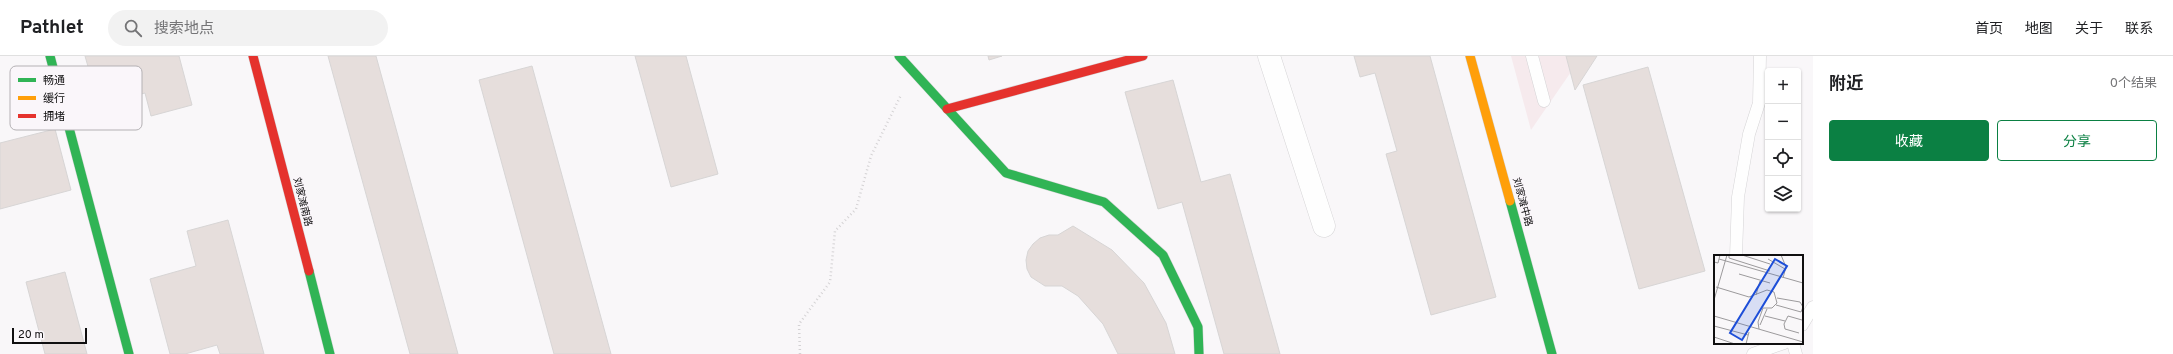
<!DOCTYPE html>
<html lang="zh">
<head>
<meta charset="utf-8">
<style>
  :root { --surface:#fff; --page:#f2f2f2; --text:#202124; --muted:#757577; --line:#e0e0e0; --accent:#0b8043 }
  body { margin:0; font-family:Overpass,"Noto Sans SC",sans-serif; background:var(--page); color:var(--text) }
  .controls { position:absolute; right:12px; top:12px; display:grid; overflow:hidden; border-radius:4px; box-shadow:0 1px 3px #0004 }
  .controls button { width:36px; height:36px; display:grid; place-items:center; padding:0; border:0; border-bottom:1px solid var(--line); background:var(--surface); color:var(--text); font:20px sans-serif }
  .scale { position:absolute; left:12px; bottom:10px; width:75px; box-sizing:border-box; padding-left:4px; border:2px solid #100f10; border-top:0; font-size:11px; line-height:14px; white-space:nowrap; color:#100f10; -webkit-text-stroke:3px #faf6fa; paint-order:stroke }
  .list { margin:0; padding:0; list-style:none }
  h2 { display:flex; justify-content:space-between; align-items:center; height:52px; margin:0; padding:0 16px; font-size:17px }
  h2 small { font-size:13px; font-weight:400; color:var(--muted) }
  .actions { display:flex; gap:8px; padding:12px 16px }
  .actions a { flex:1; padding:9px 0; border:1px solid var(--accent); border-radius:4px; text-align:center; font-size:14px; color:var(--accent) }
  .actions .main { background:var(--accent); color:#fff }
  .icon { flex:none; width:22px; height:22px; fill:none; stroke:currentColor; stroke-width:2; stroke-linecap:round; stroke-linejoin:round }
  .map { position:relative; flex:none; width:1813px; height:298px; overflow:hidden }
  header { display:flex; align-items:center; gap:24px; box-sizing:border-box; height:56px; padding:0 20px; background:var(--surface); border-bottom:1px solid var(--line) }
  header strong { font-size:19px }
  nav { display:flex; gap:22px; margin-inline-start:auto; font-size:14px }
  .search { width:280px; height:36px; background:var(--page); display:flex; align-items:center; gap:10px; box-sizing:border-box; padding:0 14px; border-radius:22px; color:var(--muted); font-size:15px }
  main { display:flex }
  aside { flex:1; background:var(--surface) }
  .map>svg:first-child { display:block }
  .industrial { fill:#f6eaed }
  .building { fill:#e6dedc; stroke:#d7d5d5 }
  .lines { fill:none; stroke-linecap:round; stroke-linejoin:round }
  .lane-casing { stroke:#d5d4d6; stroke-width:13 }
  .street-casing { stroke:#d5d4d6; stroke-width:23 }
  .fast-casing { stroke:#d5d4d6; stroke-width:10 }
  .slow-casing { stroke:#d5d4d6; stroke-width:10 }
  .jam-casing { stroke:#d5d4d6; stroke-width:10 }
  .path { stroke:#d4d2d4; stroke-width:2.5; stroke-dasharray:1 3; stroke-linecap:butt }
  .lane { stroke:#fefefe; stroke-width:12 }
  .street { stroke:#fefefe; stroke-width:22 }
  .fast { stroke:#30b455; stroke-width:9 }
  .slow { stroke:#ff9f0a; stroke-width:9 }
  .jam { stroke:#e5322d; stroke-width:9 }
  .labels { text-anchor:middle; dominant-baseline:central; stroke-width:3.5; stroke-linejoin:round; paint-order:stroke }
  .street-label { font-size:10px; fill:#100f10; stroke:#faf6fa }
  .inset-road { fill:none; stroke:#9c9a9c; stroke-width:1 }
  .view { fill:#1d4ed8; fill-opacity:0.15; stroke:#1d4ed8; stroke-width:2 }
  .inset-edge { fill:none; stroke:#100f10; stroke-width:2 }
  .key { fill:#faf6fa; stroke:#b4b1b4; stroke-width:1 }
  .key-label { font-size:11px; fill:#100f10 }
</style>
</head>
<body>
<header>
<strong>Pathlet</strong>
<div class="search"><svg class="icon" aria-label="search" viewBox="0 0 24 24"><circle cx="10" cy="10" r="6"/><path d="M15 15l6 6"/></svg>搜索地点</div>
<nav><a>首页</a><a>地图</a><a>关于</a><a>联系</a></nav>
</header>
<main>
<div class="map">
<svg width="1813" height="298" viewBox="0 0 1813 298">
  <rect width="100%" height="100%" fill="#f9f7f9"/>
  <path class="industrial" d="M1511,0H1582L1531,74Z"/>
  <path class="building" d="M85,0H179L192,49L151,60L145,37L99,49Z
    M328,0H376L458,298H410Z
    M635,0H686L718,118L671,131Z
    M988,0H1002L989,4Z
    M1354,0H1430L1496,241L1431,259L1386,98L1397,95L1375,17L1360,21Z
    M1566,0H1597L1575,34Z
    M532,10L611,298H554L479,24Z
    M1648,11L1705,215L1639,233L1583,29Z
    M1173,24L1201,126L1230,118L1280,298H1224L1182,146L1158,153L1125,36Z
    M55,73L71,134L0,153V87Z
    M228,164L264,298H220L217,289L185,298H170L150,223L196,210L187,175Z
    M1073,170L1112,194L1144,227L1166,267L1175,298H1118L1103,268L1078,240L1062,230H1045L1031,221L1027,213L1026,204L1028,195L1033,188L1040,182L1049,179H1058Z
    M65,216L87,298H45L26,226Z"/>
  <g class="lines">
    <g class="lane-casing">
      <path id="lane" d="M1532,0L1544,45
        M1736,200L1738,141L1749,78L1759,47L1760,0
        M1802,269L1813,251
        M1793,287L1796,298
        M1753,298L1784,287"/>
    </g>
    <g class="street-casing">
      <path id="street" d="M1269,0L1324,170"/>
    </g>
    <g class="fast-casing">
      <path id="fast" d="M50,0L129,298
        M899,0L1006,117L1104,146L1163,199L1198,271L1199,298
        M1510,145L1552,298
        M309,215L330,298"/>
    </g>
    <g class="slow-casing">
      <path id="slow" d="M1470,0L1510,145"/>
    </g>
    <g class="jam-casing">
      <path id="jam" d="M253,0L309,215
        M947,53L1143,0"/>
    </g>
    <path class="path" d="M800,298L799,268L830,226L835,175L856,153L871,100L901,39"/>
    <use href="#lane" class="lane"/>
    <use href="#street" class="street"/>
    <use href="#fast" class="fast"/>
    <use href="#slow" class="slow"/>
    <use href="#jam" class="jam"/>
  </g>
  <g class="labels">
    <g class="street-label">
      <text transform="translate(302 146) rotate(76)">刘家滩南路</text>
      <text transform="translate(1522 146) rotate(75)">刘家滩中路</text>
    </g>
  </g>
  <g transform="translate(1714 199)">
    <rect width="89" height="89" fill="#f9f7f9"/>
    <path class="inset-road" d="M15,0V3L56,16M28,0L56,9M67,0L72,12L69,23M5,4L89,28M54,4L71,14M0,7L4,8L6,0M25,19L56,28M2,32L35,42L53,35L60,37L63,48L58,53H49L44,67L45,74M42,40L46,26M0,45L13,0M62,50L87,57L89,52L86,47L63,43M0,61L89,87M51,61L71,66M46,70L53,54M0,71L34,80M85,78L71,74L70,69L74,61L88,65M0,82L21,89M32,89L35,77"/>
    <path class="view" d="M61,4L73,11L28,85L16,78Z"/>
    <rect width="89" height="89" class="inset-edge"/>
  </g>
  <rect x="10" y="10" width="132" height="64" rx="6" class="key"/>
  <rect x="18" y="22" width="18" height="4" fill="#30b455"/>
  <rect x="18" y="40" width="18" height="4" fill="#ff9f0a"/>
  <rect x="18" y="58" width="18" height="4" fill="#e5322d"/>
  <g class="key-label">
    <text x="43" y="28">畅通</text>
    <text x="43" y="46">缓行</text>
    <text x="43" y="64">拥堵</text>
  </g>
</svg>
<div class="controls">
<button>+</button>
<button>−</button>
<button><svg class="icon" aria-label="locate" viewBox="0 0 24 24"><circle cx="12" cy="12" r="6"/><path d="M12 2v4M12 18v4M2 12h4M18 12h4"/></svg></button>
<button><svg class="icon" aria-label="layers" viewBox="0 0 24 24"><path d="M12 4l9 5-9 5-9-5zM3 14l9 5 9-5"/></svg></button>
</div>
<div class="scale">20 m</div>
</div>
<aside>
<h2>附近<small>0个结果</small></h2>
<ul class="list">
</ul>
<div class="actions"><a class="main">收藏</a><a>分享</a></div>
</aside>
</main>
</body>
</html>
